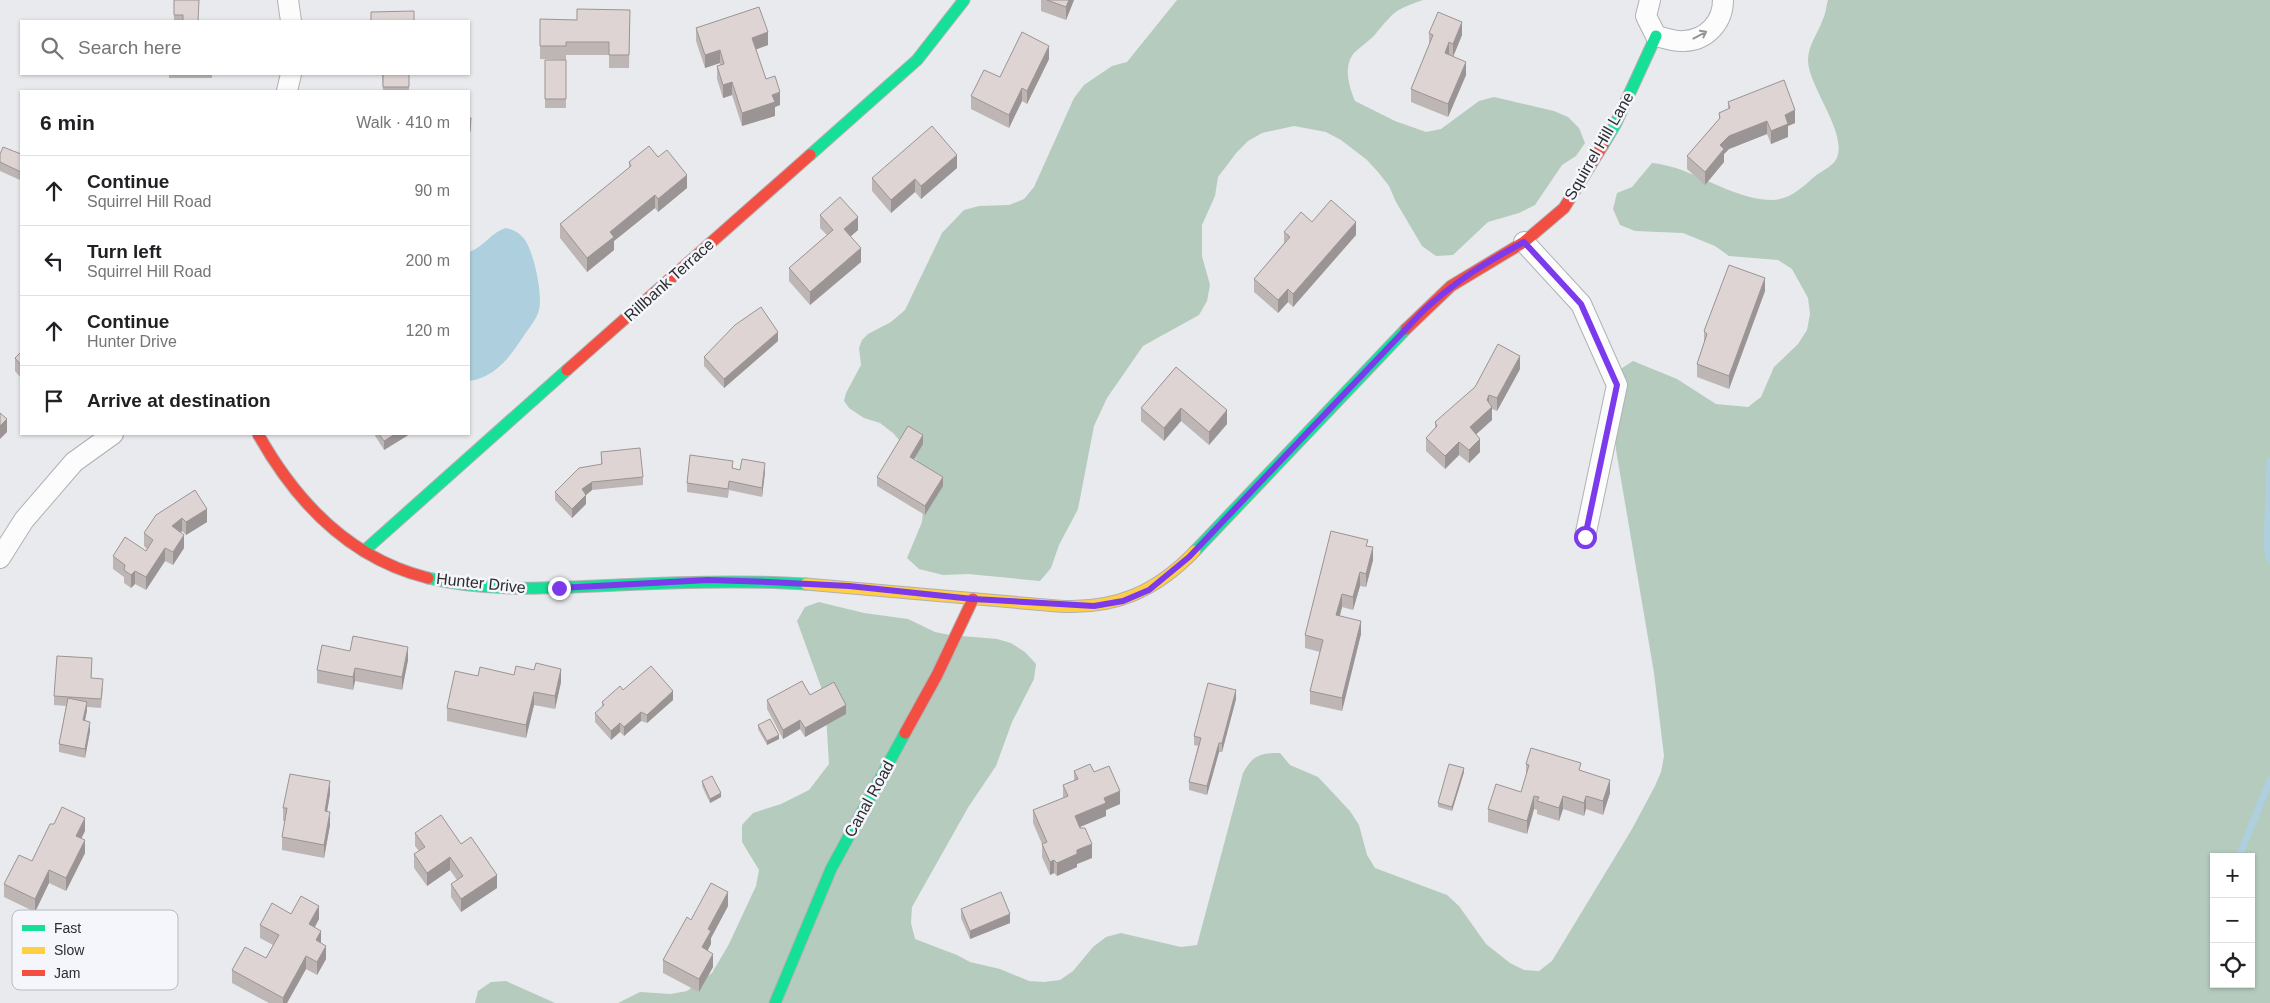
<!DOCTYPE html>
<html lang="en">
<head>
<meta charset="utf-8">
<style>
  :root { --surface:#fff; --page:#f2f2f2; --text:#202124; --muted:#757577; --line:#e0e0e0 }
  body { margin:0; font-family:Arial,sans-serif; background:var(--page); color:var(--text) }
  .controls { position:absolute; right:15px; bottom:15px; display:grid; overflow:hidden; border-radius:0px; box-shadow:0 1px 4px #0004 }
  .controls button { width:45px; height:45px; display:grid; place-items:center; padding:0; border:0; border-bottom:1px solid var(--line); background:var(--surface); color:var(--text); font:25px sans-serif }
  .stop { position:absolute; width:15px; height:15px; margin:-11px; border:4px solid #7c3aed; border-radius:50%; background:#fff }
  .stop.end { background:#7c3aed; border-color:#fff; box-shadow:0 1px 5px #0008 }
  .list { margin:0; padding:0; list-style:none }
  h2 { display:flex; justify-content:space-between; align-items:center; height:65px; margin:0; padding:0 20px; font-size:21px }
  h2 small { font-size:16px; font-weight:400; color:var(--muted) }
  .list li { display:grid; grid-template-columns:32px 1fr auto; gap:15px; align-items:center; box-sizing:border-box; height:70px; padding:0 20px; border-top:1px solid var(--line) }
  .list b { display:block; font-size:19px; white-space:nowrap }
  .list p { margin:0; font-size:16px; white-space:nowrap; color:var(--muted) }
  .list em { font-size:16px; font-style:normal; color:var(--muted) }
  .icon { flex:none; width:28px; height:28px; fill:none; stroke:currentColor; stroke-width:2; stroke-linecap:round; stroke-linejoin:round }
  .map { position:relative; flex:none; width:2270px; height:1003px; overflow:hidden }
  .search { position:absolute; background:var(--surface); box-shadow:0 1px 4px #0004; left:20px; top:20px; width:450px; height:55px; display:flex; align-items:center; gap:12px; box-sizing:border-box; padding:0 18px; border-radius:0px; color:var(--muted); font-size:19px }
  .panel { position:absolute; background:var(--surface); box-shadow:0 1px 4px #0004; left:20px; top:90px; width:450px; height:345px; border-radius:0px }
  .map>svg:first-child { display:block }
  .forest { fill:#b5cbbe; fill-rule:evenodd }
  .water { fill:#aed0de }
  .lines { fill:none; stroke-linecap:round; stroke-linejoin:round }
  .stream { stroke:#aed0de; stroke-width:7 }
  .street-casing { stroke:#b0b1b4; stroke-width:22 }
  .fast-casing { stroke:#b0b1b4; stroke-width:13 }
  .slow-casing { stroke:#b0b1b4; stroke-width:13 }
  .jam-casing { stroke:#b0b1b4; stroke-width:13 }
  .street { stroke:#fcfcfc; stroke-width:20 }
  .fast { stroke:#16e098; stroke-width:11 }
  .slow { stroke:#ffcf43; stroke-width:11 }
  .jam { stroke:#f24e42; stroke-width:11 }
  .wall { fill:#beb6b5 }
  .shaded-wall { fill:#9b9494 }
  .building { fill:#ddd4d3; stroke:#9b9494 }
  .oneway { stroke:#949496 }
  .route { stroke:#7c3aed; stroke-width:6 }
  .labels { text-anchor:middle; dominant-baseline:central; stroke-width:5; stroke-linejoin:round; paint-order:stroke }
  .street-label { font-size:16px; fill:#2d2d30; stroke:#f4f6fc }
  .key { fill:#f4f6fc; stroke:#b8babf; stroke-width:1 }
  .key-label { font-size:14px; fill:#2d2d30 }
</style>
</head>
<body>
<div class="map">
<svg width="2270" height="1003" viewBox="0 0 2270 1003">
  <rect width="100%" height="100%" fill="#e9eaed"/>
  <path class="forest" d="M1177,0H1423C1395,10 1396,10 1377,32C1371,40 1361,46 1354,53C1343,66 1349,87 1355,101L1395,121L1426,132L1441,129L1479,101L1494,97L1554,111L1568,117L1579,128L1585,143L1576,156L1562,165L1535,205L1519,213L1488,222L1453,255L1436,256L1422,246L1396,202L1389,186L1378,172L1367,160L1341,140L1326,132L1294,126L1262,133L1248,141L1237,152L1218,177L1215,196L1202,225V256L1210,285L1207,301L1199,315L1143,346L1107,398L1094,426L1078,509L1059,545L1051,568L1040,581L968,574L943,575L919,569L907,558L922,522L926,480L921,465L893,433L880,423L864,418L849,408L844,401L846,393L861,365L859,348L862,340L868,334L891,322L905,310L942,233L964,210L979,206L1009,205L1024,199L1034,187L1074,98L1084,85L1112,66L1127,62Z
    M1828,0H2270V1003H618L640,992L671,994L687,991L712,973L729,944L756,886L759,870L742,842V825L753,813L781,804L809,790L829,764L825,698L797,621L805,607L819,602L864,613L908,619L935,632L950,635L997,639L1011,643L1025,652L1036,664L1034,679L1012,722L996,766L969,806L912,907L911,923L915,939L957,955L970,962L1000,969L1029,981L1044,982L1060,980L1073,971L1093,947L1106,937L1121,933L1181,947L1197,945L1243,773C1253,755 1260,753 1280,753L1290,765L1318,777L1350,811L1359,825L1367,855L1375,868L1447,895L1459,906L1486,944L1510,963L1524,970L1539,971L1552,961L1632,829L1655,786L1661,772L1664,756L1654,673L1616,450L1614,386L1619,370L1633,361L1677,379L1716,404L1748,407L1761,397L1774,367L1798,344L1807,330L1810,314L1808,298L1792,269L1778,260L1729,256L1715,246L1683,233L1635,231L1620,225L1613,209L1617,193L1632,187L1652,163C1694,167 1729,199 1771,200C1789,200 1802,188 1814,177C1822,170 1836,166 1838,154C1844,129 1809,86 1808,61C1808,44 1818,34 1823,19C1826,13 1826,6 1828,0ZM2214,857H2251V984H2214Z
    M506,981L555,1003H475L478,991L491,982Z"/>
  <path class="water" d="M506,228C514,230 520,233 525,240C534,253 543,295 539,310C537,318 530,327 525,334C511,355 497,377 469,381V252C484,247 491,232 506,228Z"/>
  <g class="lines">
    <path class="stream" d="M2270,462L2267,548L2270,560
      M2239,857L2270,780"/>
    <g class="street-casing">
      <path id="street" d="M288,0L291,21
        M1650,0L1646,16L1656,36C1665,38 1675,42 1684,41C1707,40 1723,22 1723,0
        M287,91L291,74
        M1524,242L1581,304L1617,385L1585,537
        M0,558L24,520L74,462L113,434"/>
    </g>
    <g class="fast-casing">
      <path id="fast" d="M1603,145L1615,125L1656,36
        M810,155L917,60L964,0
        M364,551L567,370
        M1195,551L1406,329
        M428,578C489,593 555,588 617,585C680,582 743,580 806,584
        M775,1003L831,869L905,733"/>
    </g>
    <g class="slow-casing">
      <path id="slow" d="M806,584L1057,606C1114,610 1156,592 1195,551"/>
    </g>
    <g class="jam-casing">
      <path id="jam" d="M1406,329L1451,286L1524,242L1564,208L1603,145
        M567,370L810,155
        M258,434C296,502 351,559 428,578
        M905,733L937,675L973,599"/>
    </g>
    <use href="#street" class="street"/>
    <use href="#fast" class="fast"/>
    <use href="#slow" class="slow"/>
    <use href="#jam" class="jam"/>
  </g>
  <path class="wall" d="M174,0L199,21H174Z
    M1041,0H1074L1066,20L1041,11Z
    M630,10L629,68H609V55H566V60L540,59V19L577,20Z
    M696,28L768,45L756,49L766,79L780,105L775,107V116L742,126L732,95L723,98L717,79V66L720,65V63L705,68L696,41Z
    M1429,33L1462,35L1453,57L1466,75L1448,117L1411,102V89L1429,45Z
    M1049,59L1027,104L1022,101L1009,128L971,109V96L1000,77Z
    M545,60H566V108H545Z
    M169,74H212V78H169Z
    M382,74H409V91H383Z
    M1728,102L1795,123L1788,126V137L1771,144L1767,134L1729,149L1724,154V162L1705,185L1687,169V156L1719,119V113L1728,109Z
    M0,154H21V187L20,186V180L0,171Z
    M658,157L687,188L658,212L655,208L614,241V250L587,272L560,238V224L629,168V162Z
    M957,168L921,199L915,192L891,213L872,191V178Z
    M820,215L858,230L850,237L861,262L810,305L789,281V268L827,235L820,228Z
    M1312,222L1356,235L1293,307L1288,302L1278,313L1254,292V279L1284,243V232Z
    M1765,291L1729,389L1697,377V364L1704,342V331Z
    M778,341L724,388L704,366V357Z
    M21,352V378L15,371V358Z
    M1176,367L1227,424L1209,445L1181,421L1164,441L1141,421V408Z
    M1520,369L1497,411L1492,409V420L1476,434L1480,452L1469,463L1459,455L1445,469L1426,451V438L1435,428V422Z
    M374,434H410L384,450Z
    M923,444L914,459L943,486L925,515L877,486V477Z
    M601,452L643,477V485L592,490L586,495V504L572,518L555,500V492L601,464Z
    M733,469L765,472L762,497L729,490L728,498L687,492V483Z
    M195,490L207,522L186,535L182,531L181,532L184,548L173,565L165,561L146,590L135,584L131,588L124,583V577L113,569V556L146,551L147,549L144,546V533Z
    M1368,546L1373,560L1366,587L1360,586L1353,610L1342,607L1340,616L1361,634L1342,711L1310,704V691L1320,652L1305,648V635Z
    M350,651L408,660L402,690L355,681L353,690L317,683V670Z
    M92,667L91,678L103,688L101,708L87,707L85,720L90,731L85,758L59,752V744L66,706L54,705V696Z
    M514,675L561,682L555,709L534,705L526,738L447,721V708L478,676Z
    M623,690L673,700L647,723L641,721L624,736L620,732L611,740L595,722V713L602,708V702Z
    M810,695L846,714L805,737L800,729L783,739L767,709V700Z
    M1236,699L1222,752H1219L1207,795L1189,790V782L1198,746L1194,745V736Z
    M758,725L779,739L767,745L758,729Z
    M1526,764L1581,771L1610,793L1603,815L1586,809L1584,816L1563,809L1559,821L1537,814V810L1534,809L1527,834L1488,822V809L1521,792L1526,775Z
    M1074,771L1094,772L1120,804L1106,810V816L1080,827L1092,858L1077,864V867L1057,876L1054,873L1050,875L1042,857V844L1033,823V810L1063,798V785L1074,781Z
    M1464,772L1452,811L1438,807V803Z
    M702,781L721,797L710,803L702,786Z
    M330,794L327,811L330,825L324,858L282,850V837L285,821H283V808Z
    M85,831L81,839L85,853L66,891L49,883L35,912L4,897V884L32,861Z
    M415,833L461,844L497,888L461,912L451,897V884L457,880L450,870L427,886L414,868V854L419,851L415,846Z
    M728,906L711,938V944L707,951L713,967L699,992L663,973V960L691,920Z
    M961,909L1010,923L970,939L961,918Z
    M291,914L319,919L315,927L326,959L317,975L306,969L287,1003H269L232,983V970L266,958L273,945L260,938V925Z"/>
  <path class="shaded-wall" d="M1069,0H1074L1066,20V7Z
    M1462,22V35L1453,57V44Z
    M768,32V45L752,51V38Z
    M1449,42V55L1445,53Z
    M1049,46V59L1027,104V91Z
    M720,50V63L705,68V55Z
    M1466,62V75L1448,117V104Z
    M732,82V95L723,98V85Z
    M1022,88V101L1009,128V115Z
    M780,92V105L775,107V116L742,126V113L772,95Z
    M1795,110V123L1788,126V137L1771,144V131L1785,115Z
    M1767,121V134L1729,149L1724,154V162L1705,185V172L1720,145L1729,136Z
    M957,155V168L921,199V186Z
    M687,175V188L658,212V199Z
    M915,179V192L891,213V200Z
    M655,195V208L614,241V250L587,272V258L610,232Z
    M858,217V230L844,242V229Z
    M1356,222V235L1293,307V294Z
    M861,248V262L810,305V292Z
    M1765,278V291L1729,389V376Z
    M1288,289V302L1278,313V300Z
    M778,332V341L724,388V379Z
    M1520,356V369L1497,411V398Z
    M1489,395V408L1492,407V420L1470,440V427Z
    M1181,408V421L1164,441V428Z
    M1227,410V424L1209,445V432Z
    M7,419V432L0,439V426Z
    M395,434H410L384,450V441Z
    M923,435V444L910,466V457Z
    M1480,439V452L1469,463V450Z
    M1459,442V455L1445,469V456Z
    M765,463V472L762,497V488Z
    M943,477V486L925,515V506Z
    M592,482V490L586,495V504L572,518V509L582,489Z
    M207,509V522L186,535V522Z
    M182,518V531L172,539V526Z
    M184,535V548L173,565V552Z
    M1373,547V560L1366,587V574Z
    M165,548V561L146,590V577Z
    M135,571V584L131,588V575Z
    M1360,572V586L1353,610V597Z
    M1342,594V607L1336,628V615Z
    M1361,621V634L1342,711V698Z
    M408,647V660L402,690V677Z
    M355,668V681L353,690V677Z
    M561,669V682L555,709V696Z
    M1236,690V699L1222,752V743Z
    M673,691V700L647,723V715Z
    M534,692V705L526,738V725Z
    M87,702V711L83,729V720Z
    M846,705V714L805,737V728Z
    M641,712V721L624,736V727Z
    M800,720V729L783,739V730Z
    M90,722V731L85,758V749Z
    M620,723V732L611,740V731Z
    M779,735V739L767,745V741Z
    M1219,743V752L1207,795V786Z
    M1464,768V772L1452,811V807Z
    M1610,780V793L1603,815V801Z
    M330,781V794L325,824V811Z
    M1120,791V804L1106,810V816L1075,829V816L1104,798Z
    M721,793V797L710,803V799Z
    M1534,796V809L1527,834V821Z
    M1563,796V809L1559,821V808Z
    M1586,796V809L1584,816V803Z
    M330,812V825L324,858V845Z
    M85,818V831L76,849V836Z
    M85,840V853L66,891V878Z
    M1092,844V858L1077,864V867L1057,876V863L1077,850Z
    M450,857V870L427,886V873Z
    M1054,860V873L1050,875V862Z
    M49,870V883L35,912V899Z
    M497,875V888L461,912V899Z
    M728,892V906L711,938V944L702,961V947L708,929Z
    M319,906V919L309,937V924Z
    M1010,914V923L970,939V931Z
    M321,931V944L316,940Z
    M326,946V959L317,975V962Z
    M713,954V967L699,992V979Z
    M306,956V969L287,1003H283V998Z"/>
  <path class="building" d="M174,0H199L198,21H183V15H174Z
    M1047,0H1069L1066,7Z
    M759,7L768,32L752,38L766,79L775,76L780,92L772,95L775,102L742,113L732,82L723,85L717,66L724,64L720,50L705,55L696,28Z
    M577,9L630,10L629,55H609V42H566V46H540V19L577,20Z
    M414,11V21H371V12Z
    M1438,12L1462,22L1453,44L1449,42L1445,53L1466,62L1448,104L1411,89L1433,35L1429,33Z
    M1022,32L1049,46L1027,91L1022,88L1009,115L971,96L984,70L1000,77Z
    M545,60H566V99H545Z
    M383,74H409V87H383Z
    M1784,80L1795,110L1785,115L1788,124L1771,131L1767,121L1729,136L1720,145L1724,149L1705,172L1687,156L1720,118L1719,113L1730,108L1728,102Z
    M469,118H471L470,132H469Z
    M932,126L957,155L921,186L915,179L891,200L872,178Z
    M649,146L658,157L667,150L687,175L658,199L655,195L610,232L614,237L587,258L560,224L631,166L629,162Z
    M3,147L21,154V172L0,162V154Z
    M840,197L858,217L844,229L861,248L810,292L789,268L833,230L820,215Z
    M1331,200L1356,222L1293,294L1288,289L1278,300L1254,279L1290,237L1284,232L1301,212L1312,222Z
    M1729,265L1765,278L1729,376L1697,364L1707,334L1704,331Z
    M761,307L778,332L724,379L704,357L735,325Z
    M1498,344L1520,356L1497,398L1489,395L1487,400L1492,407L1470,427L1480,439L1469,450L1459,442L1445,456L1426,438L1437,426L1435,422L1475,387Z
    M21,352V365L15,358Z
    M1176,367L1227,410L1209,432L1181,408L1164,428L1141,408Z
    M0,413L7,419L0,426Z
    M908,426L923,435L910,457L943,477L925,506L877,477Z
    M379,434H395L384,441Z
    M640,448L643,477L592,482L582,489L586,495L572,509L555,492L579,468L602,464L601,452Z
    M690,455L733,461L732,468L740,470L742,459L765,463L762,488L729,481L728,489L687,483Z
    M195,490L207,509L186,522L182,518L172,526L184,535L173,552L165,548L146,577L135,571L131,575L124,570L125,565L113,556L125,537L146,551L153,540L144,533L156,515Z
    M1331,531L1368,540L1366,546L1373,547L1366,574L1360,572L1353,597L1342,594L1336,615L1361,621L1342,698L1310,691L1323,640L1305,635Z
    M353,636L408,647L402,677L355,668L353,677L317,670L322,645L350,651Z
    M57,656L92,658L91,678L103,679L101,699L54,696Z
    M536,663L561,669L555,696L534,692L526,725L447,708L455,671L478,676L480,667L514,675L516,666L534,670Z
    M651,666L673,691L647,715L641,712L624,727L620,723L611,731L595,713L604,705L602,702L620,686L623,690Z
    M802,681L810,695L834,682L846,705L805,728L800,720L783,730L767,700Z
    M1208,683L1236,690L1222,743H1219L1207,786L1189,782L1201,738L1194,736Z
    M68,698L87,702L83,720L90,722L85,749L59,744Z
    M770,719L779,735L767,741L758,725Z
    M1531,748L1581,763L1579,770L1610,780L1603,801L1586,796L1584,803L1563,796L1559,808L1537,801L1539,797L1534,796L1527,821L1488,809L1496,784L1521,792L1529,765L1526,764Z
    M1090,764L1094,772L1109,766L1120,791L1104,798L1106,803L1075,816L1080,828H1085L1092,844L1077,850V854L1057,863L1054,860L1050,862L1042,844L1047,842L1033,810L1068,796L1063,785L1078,779L1074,771Z
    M1449,764L1464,768L1452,807L1438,803Z
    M290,774L330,781L325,811L330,812L324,845L282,837L287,808H283Z
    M712,776L721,793L710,799L702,781Z
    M62,807L85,818L76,836L85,840L66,878L49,870L35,899L4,884L19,855L32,861L50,824H54Z
    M441,815L461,844L471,837L497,875L461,899L451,884L463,876L450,857L427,873L414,854L425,847L415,833Z
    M711,883L728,892L708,929L711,931L702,947L713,954L699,979L663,960L687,917L691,920Z
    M1001,892L1010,914L970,931L961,909Z
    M301,896L319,906L309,924L321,931L316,940L326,946L317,962L306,956L283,998L232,970L245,947L266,958L279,935L260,925L272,903L291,914Z"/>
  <defs><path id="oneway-shaft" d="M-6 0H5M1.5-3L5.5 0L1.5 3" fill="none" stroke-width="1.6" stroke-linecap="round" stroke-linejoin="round" transform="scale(1.25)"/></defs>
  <use class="oneway" href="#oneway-shaft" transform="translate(1700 35) rotate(-28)"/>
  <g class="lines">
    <path class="route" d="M559,588L708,580L768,582L849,586L973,599L1094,606L1123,601L1149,590L1189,557L1424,310C1457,280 1485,263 1524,242L1581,304L1617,385L1585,537"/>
  </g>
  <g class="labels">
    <g class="street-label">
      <text transform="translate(1599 146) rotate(-60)">Squirrel Hill Lane</text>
      <text transform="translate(669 280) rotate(-42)">Rillbank Terrace</text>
      <text transform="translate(481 583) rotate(6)">Hunter Drive</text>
      <text transform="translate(869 799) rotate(-61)">Canal Road</text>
    </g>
  </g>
  <rect x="12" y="910" width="166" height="80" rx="8" class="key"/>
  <rect x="22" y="925" width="23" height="6" fill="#16e098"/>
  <rect x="22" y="947" width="23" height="7" fill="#ffcf43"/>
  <rect x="22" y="970" width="23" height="6" fill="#f24e42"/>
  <g class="key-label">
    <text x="54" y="933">Fast</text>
    <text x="54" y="955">Slow</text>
    <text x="54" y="978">Jam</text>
  </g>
</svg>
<div class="controls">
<button>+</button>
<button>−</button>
<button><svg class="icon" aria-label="locate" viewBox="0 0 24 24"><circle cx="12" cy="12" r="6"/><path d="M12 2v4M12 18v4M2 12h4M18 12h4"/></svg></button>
</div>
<div class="stop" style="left:1585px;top:537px"></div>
<div class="stop end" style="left:559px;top:588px"></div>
<div class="search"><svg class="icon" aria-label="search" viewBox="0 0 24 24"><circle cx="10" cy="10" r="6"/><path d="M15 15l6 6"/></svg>Search here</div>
<section class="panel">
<h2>6 min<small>Walk · 410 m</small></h2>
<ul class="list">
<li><svg class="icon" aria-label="ahead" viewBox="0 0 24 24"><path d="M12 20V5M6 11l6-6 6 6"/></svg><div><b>Continue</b><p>Squirrel Hill Road</p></div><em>90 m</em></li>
<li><svg class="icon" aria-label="left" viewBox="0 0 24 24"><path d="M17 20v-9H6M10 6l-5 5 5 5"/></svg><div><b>Turn left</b><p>Squirrel Hill Road</p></div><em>200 m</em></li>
<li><svg class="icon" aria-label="ahead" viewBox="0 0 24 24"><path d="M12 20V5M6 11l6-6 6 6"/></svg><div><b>Continue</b><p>Hunter Drive</p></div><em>120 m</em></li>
<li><svg class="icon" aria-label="arrive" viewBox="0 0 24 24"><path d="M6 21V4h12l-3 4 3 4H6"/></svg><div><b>Arrive at destination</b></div></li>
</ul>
</section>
</div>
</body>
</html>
